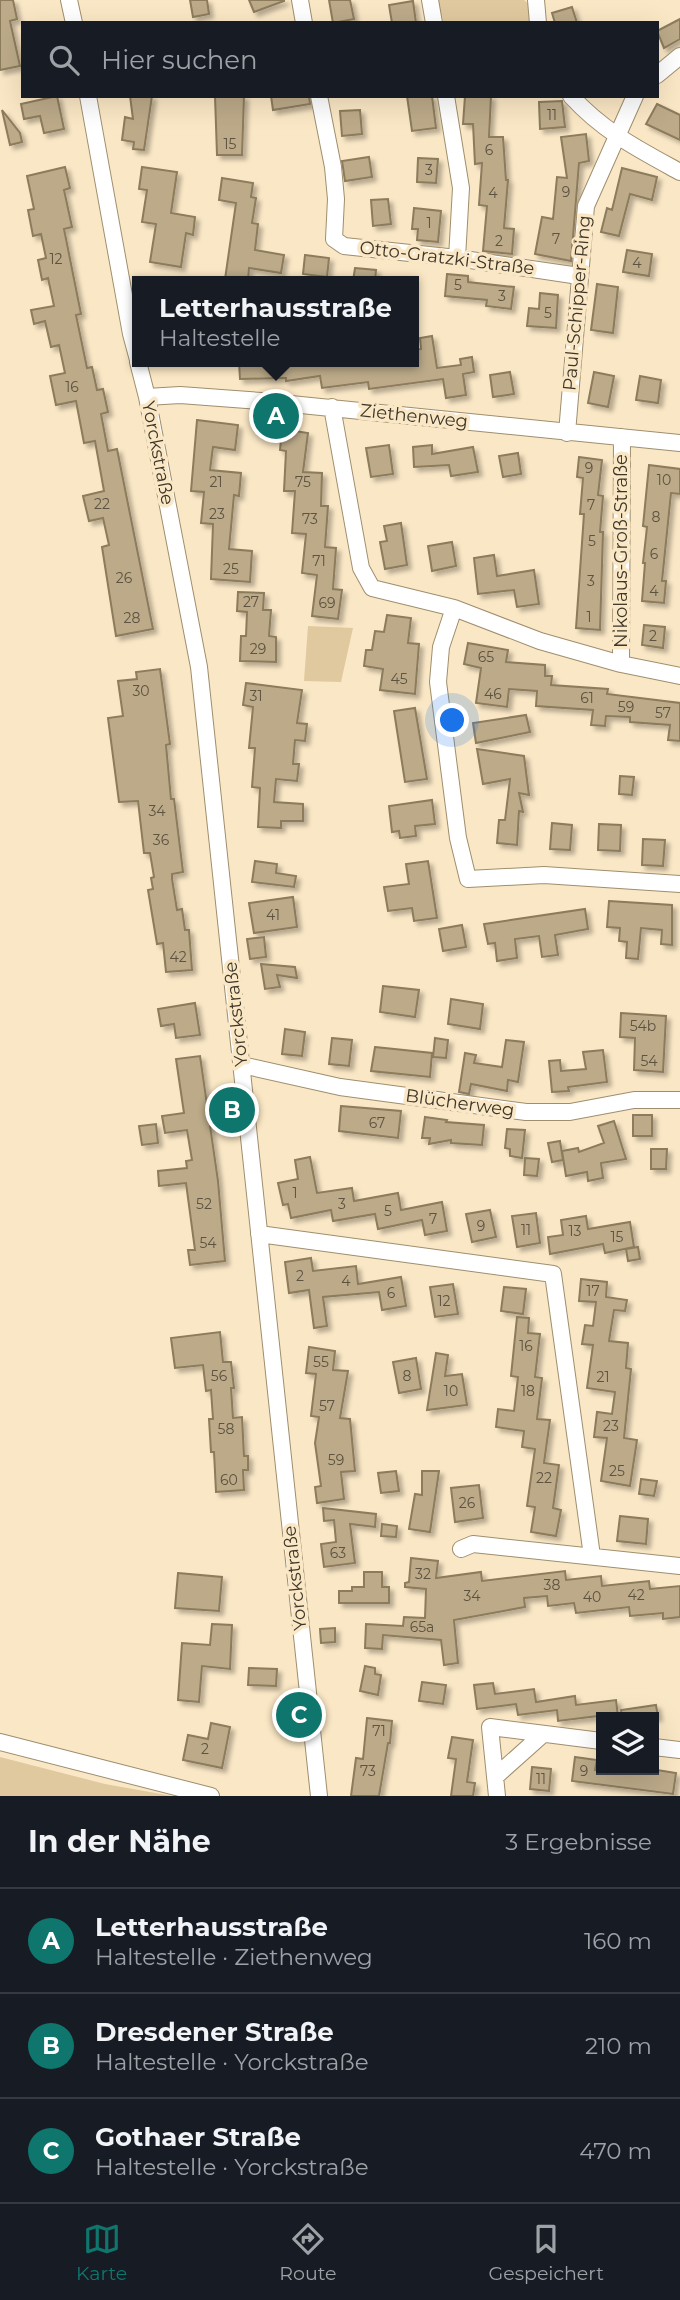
<!DOCTYPE html>
<html lang="de">
<head>
<meta charset="utf-8">
<style>
  :root { --surface:#171b24; --page:#20242c; --text:#f1f3f6; --muted:#9ea1a6; --line:#363941; --accent:#0f766e }
  body { margin:0; font-family:Montserrat,sans-serif; background:var(--page); color:var(--text) }
  .controls { position:absolute; right:21px; bottom:21px; display:grid; overflow:hidden; border-radius:0px; box-shadow:0 7px 28px #0002 }
  .controls button { width:63px; height:63px; display:grid; place-items:center; padding:0; border:0; border-bottom:2px solid var(--line); background:var(--surface); color:var(--text); font:35px sans-serif }
  .you { position:absolute; left:453px; top:721px; width:24px; height:24px; margin:-18px; border:5px solid #fff; border-radius:50%; background:#1a73e8; box-shadow:0 0 0 10px #1a73e833 }
  .badge { display:grid; place-items:center; width:46px; height:46px; border-radius:50%; background:var(--accent); color:#fff; font-size:23px; font-weight:700 }
  .pin { position:absolute; translate:-50% -50%; border:4px solid #fff; box-shadow:0 2px 7px #0006 }
  .popup { position:absolute; left:132px; top:276px; width:287px; height:91px; box-sizing:border-box; display:grid; place-content:center; border-radius:0px; background:var(--surface); filter:drop-shadow(0 2px 5px #0005); font-size:23px; white-space:nowrap; color:var(--muted) }
  .popup b { font-size:26px; color:var(--text) }
  .popup::after { content:''; position:absolute; left:50%; top:100%; margin-left:-14px; border:14px solid transparent; border-top-color:var(--surface) }
  .list { margin:0; padding:0; list-style:none }
  h2 { display:flex; justify-content:space-between; align-items:center; height:91px; margin:0; padding:0 28px; font-size:30px }
  h2 small { font-size:23px; font-weight:400; color:var(--muted) }
  .list li { display:grid; grid-template-columns:46px 1fr auto; gap:21px; align-items:center; box-sizing:border-box; height:105px; padding:0 28px; border-top:2px solid var(--line) }
  .list b { display:block; font-size:26px; white-space:nowrap }
  .list p { margin:0; font-size:23px; white-space:nowrap; color:var(--muted) }
  .list em { font-size:23px; font-style:normal; color:var(--muted) }
  .icon { flex:none; width:38px; height:38px; fill:none; stroke:currentColor; stroke-width:2; stroke-linecap:round; stroke-linejoin:round }
  .map { position:relative; flex:none; width:680px; height:1796px; overflow:hidden }
  .search { position:absolute; background:var(--surface); box-shadow:0 7px 28px #0002; left:21px; right:21px; top:21px; height:77px; display:flex; align-items:center; gap:18px; box-sizing:border-box; padding:0 24px; border-radius:0px; color:var(--muted); font-size:26px }
  .sheet { height:406px; background:var(--surface) }
  nav { display:flex; justify-content:space-around; align-items:center; box-sizing:border-box; height:98px; border-top:2px solid var(--line); background:var(--surface); font-size:19px; color:var(--muted) }
  nav a { display:grid; justify-items:center; gap:4px }
  nav .on { color:var(--accent) }
  .map>svg:first-child { display:block }
  .green { fill:#e0c99f }
  .building { fill:#bcaa89; stroke:#8c7b5c; stroke-width:2; filter:url(#shadow) }
  .lines { fill:none; stroke-linecap:round; stroke-linejoin:round }
  .street-casing { stroke:#9f8e6e; stroke-width:18 }
  .street { stroke:#fff; stroke-width:16 }
  .labels { text-anchor:middle; dominant-baseline:central; stroke-width:7; stroke-linejoin:round; paint-order:stroke }
  .number-label { font-size:14px; fill:#5d5340 }
  .street-label { font-size:18px; fill:#3d3628; stroke:#fae7c5 }
</style>
</head>
<body>
<div class="map">
<svg width="680" height="1796" viewBox="0 0 680 1796">
  <defs>
    <filter id="shadow"><feDropShadow dx="4" dy="4" stdDeviation="2" flood-color="#0004"/></filter>
  </defs>
  <rect width="100%" height="100%" fill="#fae7c5"/>
  <path class="green" d="M437,0H524L529,4L535,23H443L442,15L436,11Z
    M308,626L353,628L341,682L304,681Z
    M0,1757L105,1784L172,1796H0Z"/>
  <path class="building" d="M0,0H13L17,19L10,21L20,66L0,70Z
    M190,0H207L209,14L193,17Z
    M249,0H284V1L254,12Z
    M329,0H350L354,19L333,23Z
    M413,1L416,23H392L389,5Z
    M572,7L577,23H555L552,13Z
    M680,19V39L664,48L657,31Z
    M57,96L64,129L44,133L40,116L24,119L21,104Z
    M130,96H152L144,150L133,149L134,142L122,140L125,117L133,119Z
    M215,96H244L242,155H217Z
    M271,96H309L310,104L273,110Z
    M407,96H432L436,128L412,131Z
    M465,96H491L489,137H503L506,180H508L504,228L514,229L512,254L483,251L487,206L479,205L482,163L475,164L473,124H463Z
    M562,101L565,127L540,129L539,102Z
    M657,104L680,115V140L646,124Z
    M2,110L20,133L22,142L10,145Z
    M360,110L362,134L342,136L340,111Z
    M586,134L589,161L579,163L571,261L535,254L542,217L553,219L557,177L567,178L561,137Z
    M369,157L372,177L345,181L342,161Z
    M418,158L438,159L436,183L417,182Z
    M65,167L70,188L64,190L72,227L64,229L81,314L76,315L87,368L92,367L97,390L103,389L108,412L101,414L108,451L117,449L153,629L116,636L102,547L109,545L103,518L89,521L83,496L104,491L95,441L84,443L76,401L56,405L50,376L65,373L59,345L51,347L45,321L34,324L31,310L54,306L48,278L42,280L38,260L46,258L41,234L33,236L28,210L34,209L27,176Z
    M142,167L177,172L171,213L195,217L193,235L186,233L181,267L150,262L156,224L142,222L147,190L139,189Z
    M622,168L657,177L652,200L630,194L619,236L601,232L607,208L612,210Z
    M222,178L253,183L251,197L256,198L252,223L258,224L255,250L284,255L281,273L249,268L248,281L225,279L236,203L219,200Z
    M388,199L391,224L373,226L371,200Z
    M414,208L441,211L438,242L417,240L418,229H412Z
    M627,250L652,254L649,276L623,272Z
    M305,255L329,258L327,277L303,274Z
    M355,268L376,270L375,281H353Z
    M447,274L468,276V282L514,287L511,309L486,306L487,300L445,296Z
    M597,284L618,287L613,333L591,330Z
    M540,293L558,295L556,328L527,326L529,308L539,309Z
    M432,336L437,368L461,365L460,359L472,357L474,372L463,374L466,395L446,398L443,379L369,389L368,382L322,388L320,376L286,381V378L240,379L239,362H414V350L421,349L420,338Z
    M510,372L514,394L493,397L490,375Z
    M594,372L614,376L608,407L588,403Z
    M640,376L661,380L658,403L636,400Z
    M197,420L238,425L235,450L213,447L210,470L241,473L239,496L234,495L229,549L252,551L250,582L211,579L213,524L201,523L204,492L191,491Z
    M282,429L308,433L303,472L322,473L321,506H328L325,547L336,548L333,589L342,590L338,619L312,616L317,575L302,573L306,534L292,533L295,491H284L286,451L280,450Z
    M389,445L393,474L371,477L366,448Z
    M432,445V454L473,447L478,472L451,476L449,465L414,467L413,447Z
    M518,453L521,474L503,477L499,456Z
    M579,457L602,460L598,495L603,496L600,532H603L600,630L576,628L584,514H580L583,478L577,477Z
    M649,465L680,469V494L671,493L662,581H666L664,603L642,601L645,563H643L647,527L643,526Z
    M401,523L407,565L385,569L380,542L387,541L384,526Z
    M452,542L456,566L432,571L428,546Z
    M494,555L497,576L534,570L539,604L517,607L514,590L478,594L474,558Z
    M238,592L264,593L263,610H271L269,636L276,637V662L240,661L241,636H246L247,612L237,611Z
    M387,615L411,618L408,643L419,644L415,694L380,690L383,669L364,666L366,650H372L375,631L384,632Z
    M644,625L665,627L663,648L642,645Z
    M468,643L508,650L506,662L545,665V676H552L551,685L608,689L607,694L680,703V741L668,740L670,725L630,722V717L606,716L605,726L591,725L593,710L536,706L537,691L509,689L507,707L476,703L481,668L464,664Z
    M160,669L170,744L166,745L171,799H174L183,872L172,874V879L177,910L182,909L185,930H189L192,970L166,972L163,943L157,944L148,890L153,889L151,878L154,877L150,853H144L138,801L119,802L108,718L123,716L118,681L137,679L136,672Z
    M246,683L302,690L297,723L307,724L305,741L295,740L293,764H299L297,781L276,779L274,802L303,804V821H281V828L258,827L260,788L252,787L255,748H249L253,707L243,705Z
    M415,708L427,779L405,782L394,711Z
    M526,715L530,732L476,743L473,723Z
    M477,749L524,756L529,795L519,793L523,812L519,811L517,845L497,843L499,820H505L510,779L483,784Z
    M620,776L634,777L632,795L619,794Z
    M432,800L435,824L415,826L416,836L400,838L399,831L392,832L389,806Z
    M552,823L572,825L570,850L550,849Z
    M599,824L621,825L620,851L598,850Z
    M643,839L665,840L663,866L642,865Z
    M255,861L277,864L276,873L296,876L294,887L252,882Z
    M428,861L437,918L414,921L412,908L388,911L384,887L409,884L406,864Z
    M293,897L297,927L254,933L249,903Z
    M609,901L672,905V945L661,944L662,930L641,928L638,959L626,958L627,942L619,941L620,928L607,927Z
    M585,909L588,929L555,935L558,955L542,957L539,936L515,939L517,958L497,961L495,943L488,944L484,924Z
    M462,925L466,947L443,951L439,929Z
    M264,937L266,957L250,959L247,939Z
    M261,964L295,967L297,978L277,975L280,987L265,989Z
    M383,986L419,990L415,1017L380,1012Z
    M451,999L483,1004L480,1029L448,1024Z
    M195,1003L200,1035L176,1038L174,1024L161,1026L158,1009Z
    M621,1013L666,1016L663,1072L634,1070L635,1038L620,1037Z
    M285,1029L305,1032L302,1056L282,1054Z
    M332,1038L352,1040L349,1066L329,1064Z
    M435,1038L448,1040L446,1058L433,1057Z
    M506,1040L524,1042L518,1082L508,1080L507,1091L471,1084L469,1094L459,1092L465,1053L476,1055L474,1063L502,1067Z
    M375,1047L432,1053L430,1077L371,1071Z
    M603,1050L607,1082L568,1087L569,1091L552,1092L549,1061L560,1060L561,1071L586,1069L583,1052Z
    M200,1056L218,1181L225,1261L190,1265L188,1250H195L186,1183L159,1186L158,1171L187,1168L186,1161L192,1160L187,1130L165,1133L162,1116L184,1113L176,1059Z
    M341,1106L401,1111L398,1138L339,1131Z
    M633,1115H652V1136H633Z
    M425,1117L447,1120L446,1122L484,1125L482,1145L451,1143V1140L429,1144L430,1138H422Z
    M614,1121L626,1159L601,1163L603,1178L588,1181L587,1172L566,1176L562,1151L578,1148L579,1152L604,1143L598,1126Z
    M156,1124L158,1143L142,1145L139,1126Z
    M507,1129L525,1130L522,1158L510,1156V1149L505,1148Z
    M560,1141L563,1160L552,1162L548,1143Z
    M651,1149H667L666,1169H651Z
    M310,1157L317,1193L352,1188L354,1201L398,1193L401,1210L442,1202L447,1231L425,1235L422,1220L378,1229L375,1214L333,1221L331,1210L291,1218L288,1204L283,1205L278,1183L298,1179L295,1160Z
    M525,1158L539,1159L537,1176L524,1175Z
    M490,1210L496,1237L472,1242L466,1214Z
    M536,1213L540,1243L517,1247L512,1216Z
    M586,1216L588,1229L630,1222L634,1247L605,1253L603,1244L550,1254L548,1237L563,1235L561,1220Z
    M638,1247L640,1259L628,1261L626,1249Z
    M311,1258L313,1271L356,1266L358,1284L401,1277L406,1306L382,1310L379,1292L323,1297L327,1326L314,1328L309,1290L289,1293L285,1262Z
    M581,1279L607,1282L606,1297L627,1300L625,1311L614,1310L609,1341L628,1343L626,1368L631,1369L624,1438L637,1440L630,1486L601,1481L607,1438L594,1437L597,1412L612,1414L615,1392L587,1388L593,1345L582,1344L585,1325L593,1326L596,1302L579,1301Z
    M453,1284L458,1314L435,1317L430,1287Z
    M504,1287L526,1289L523,1314L501,1311Z
    M517,1317L529,1318L528,1333L540,1334L535,1377L542,1378L537,1419L550,1420L544,1463L559,1465L553,1508L561,1510L556,1536L531,1532L535,1507L527,1506L535,1449L522,1447L524,1431L496,1427L498,1409L514,1411L518,1377L511,1376Z
    M220,1332L223,1362H231L234,1388H231L233,1418L242,1417L244,1456H248V1470H243L244,1490L216,1492L214,1452H211L209,1419H213L211,1390L206,1391L203,1365L175,1368L171,1338Z
    M309,1347L335,1351L333,1370L348,1371L340,1418L350,1419L355,1471L341,1472L344,1499L317,1503L315,1487L321,1486L315,1443L319,1417L311,1416L316,1374L306,1373Z
    M436,1353L448,1355L445,1376L462,1374L467,1405L427,1410Z
    M416,1358L421,1389L399,1393L393,1362Z
    M396,1471L399,1491L381,1493L378,1473Z
    M422,1471H439L430,1532L409,1529L415,1494L422,1495Z
    M641,1479L657,1481L654,1496L639,1494Z
    M479,1485L483,1518L455,1522L451,1488Z
    M323,1508L376,1514L375,1527L350,1524L355,1563L324,1567L321,1544L336,1542L334,1520L324,1521Z
    M620,1516L648,1519L646,1544L617,1541Z
    M382,1524L397,1526L396,1537L381,1536Z
    M411,1558L438,1561L436,1578L481,1572L482,1581L565,1571L566,1580L601,1576L602,1586L649,1581L650,1589L680,1586V1617L663,1619V1613L630,1616L629,1607L576,1613L574,1603L548,1606L547,1596L524,1598L525,1607L454,1620L458,1663L444,1665L441,1640L383,1635L382,1649L365,1648L366,1624L403,1626L404,1617L425,1618L426,1589L405,1587V1583L409,1582Z
    M364,1572H382V1587H389V1603H339V1591H352V1587H364Z
    M178,1573L222,1577L219,1611L175,1608Z
    M212,1624L232,1625L230,1669L202,1666L199,1702L178,1700L182,1643L210,1645Z
    M335,1628V1642L321,1643L320,1629Z
    M365,1666L375,1668V1674L381,1675L378,1695L360,1691Z
    M249,1668L277,1669L276,1686L248,1685Z
    M422,1682L446,1685L443,1704L419,1701Z
    M493,1683L495,1694L534,1689L536,1702L575,1696L576,1705L616,1700L618,1717L598,1716L558,1721L557,1710L518,1715L516,1704L477,1709L474,1685Z
    M656,1705L658,1717H622L621,1710Z
    M367,1718L392,1721L390,1743H388L379,1796H351L356,1758L363,1759Z
    M211,1723L230,1727L222,1768L183,1760L188,1735L208,1739Z
    M452,1737L473,1740L467,1782L475,1783L473,1796H451L456,1759L448,1758Z
    M575,1757L597,1760L595,1770H657L676,1773L673,1794L572,1781Z
    M532,1767L551,1769L549,1791L530,1789Z"/>
  <g class="lines">
    <g class="street-casing">
      <path id="street" d="M69,0L74,23
        M300,0L304,23
        M430,0L434,23
        M536,0L538,23
        M657,75L680,56
        M88,96L131,334L138,360
        M319,96L333,167L336,199L334,239L344,246L457,258L579,276
        M446,96L461,188L457,258
        M571,96C604,132 638,149 680,172
        M138,362L147,397L199,667L319,1796
        M147,397L180,395L261,401L680,443
        M332,407L361,568L372,588L454,608L540,641L621,664L680,676
        M567,433L586,206L635,96
        M454,608L441,647L438,682L458,838L468,879L544,875L680,884
        M621,664L622,437
        M242,1065L340,1087L526,1112H570L634,1100H680
        M259,1234L553,1274L592,1556
        M461,1549L473,1544L680,1566
        M0,1742L211,1796
        M654,1747L680,1750
        M495,1777L542,1735
        M497,1796L490,1727L601,1741"/>
    </g>
    <use href="#street" class="street"/>
  </g>
  <g class="labels">
    <g class="number-label">
      <text x="552" y="115">11</text>
      <text x="230" y="144">15</text>
      <text x="489" y="150">6</text>
      <text x="429" y="170">3</text>
      <text x="566" y="192">9</text>
      <text x="493" y="193">4</text>
      <text x="429" y="223">1</text>
      <text x="556" y="239">7</text>
      <text x="499" y="241">2</text>
      <text x="56" y="259">12</text>
      <text x="637" y="263">4</text>
      <text x="458" y="285">5</text>
      <text x="502" y="296">3</text>
      <text x="548" y="313">5</text>
      <text x="72" y="387">16</text>
      <text x="589" y="468">9</text>
      <text x="664" y="480">10</text>
      <text x="216" y="482">21</text>
      <text x="303" y="482">75</text>
      <text x="102" y="504">22</text>
      <text x="591" y="505">7</text>
      <text x="217" y="514">23</text>
      <text x="656" y="517">8</text>
      <text x="310" y="519">73</text>
      <text x="592" y="541">5</text>
      <text x="654" y="554">6</text>
      <text x="319" y="561">71</text>
      <text x="231" y="569">25</text>
      <text x="124" y="578">26</text>
      <text x="591" y="581">3</text>
      <text x="654" y="591">4</text>
      <text x="251" y="602">27</text>
      <text x="327" y="603">69</text>
      <text x="589" y="617">1</text>
      <text x="132" y="618">28</text>
      <text x="653" y="636">2</text>
      <text x="258" y="649">29</text>
      <text x="486" y="657">65</text>
      <text x="399" y="679">45</text>
      <text x="141" y="691">30</text>
      <text x="493" y="694">46</text>
      <text x="256" y="696">31</text>
      <text x="587" y="698">61</text>
      <text x="626" y="707">59</text>
      <text x="663" y="713">57</text>
      <text x="157" y="811">34</text>
      <text x="161" y="840">36</text>
      <text x="273" y="915">41</text>
      <text x="178" y="957">42</text>
      <text x="643" y="1026">54b</text>
      <text x="649" y="1061">54</text>
      <text x="377" y="1123">67</text>
      <text x="295" y="1193">1</text>
      <text x="204" y="1204">52</text>
      <text x="342" y="1204">3</text>
      <text x="388" y="1211">5</text>
      <text x="433" y="1219">7</text>
      <text x="481" y="1226">9</text>
      <text x="526" y="1230">11</text>
      <text x="575" y="1231">13</text>
      <text x="617" y="1237">15</text>
      <text x="208" y="1243">54</text>
      <text x="300" y="1276">2</text>
      <text x="346" y="1281">4</text>
      <text x="593" y="1291">17</text>
      <text x="391" y="1293">6</text>
      <text x="444" y="1301">12</text>
      <text x="526" y="1346">16</text>
      <text x="321" y="1362">55</text>
      <text x="219" y="1376">56</text>
      <text x="407" y="1376">8</text>
      <text x="603" y="1377">21</text>
      <text x="451" y="1391">10</text>
      <text x="528" y="1391">18</text>
      <text x="327" y="1406">57</text>
      <text x="611" y="1426">23</text>
      <text x="226" y="1429">58</text>
      <text x="336" y="1460">59</text>
      <text x="617" y="1471">25</text>
      <text x="544" y="1478">22</text>
      <text x="229" y="1480">60</text>
      <text x="467" y="1503">26</text>
      <text x="338" y="1553">63</text>
      <text x="423" y="1574">32</text>
      <text x="552" y="1585">38</text>
      <text x="636" y="1595">42</text>
      <text x="472" y="1596">34</text>
      <text x="592" y="1597">40</text>
      <text x="422" y="1627">65a</text>
      <text x="379" y="1731">71</text>
      <text x="205" y="1749">2</text>
      <text x="368" y="1771">73</text>
      <text x="584" y="1771">9</text>
      <text x="541" y="1779">11</text>
    </g>
    <g class="street-label">
      <text transform="translate(447 258) rotate(7)">Otto-Gratzki-Straße</text>
      <text transform="translate(577 303) rotate(-85)">Paul-Schipper-Ring</text>
      <text transform="translate(414 416) rotate(6)">Ziethenweg</text>
      <text transform="translate(158 453) rotate(79)">Yorckstraße</text>
      <text transform="translate(621 551) rotate(-90)">Nikolaus-Groß-Straße</text>
      <text transform="translate(236 1014) rotate(-96)">Yorckstraße</text>
      <text transform="translate(460 1103) rotate(8)">Blücherweg</text>
      <text transform="translate(295 1578) rotate(-96)">Yorckstraße</text>
    </g>
  </g>
</svg>
<div class="controls">
<button><svg class="icon" aria-label="layers" viewBox="0 0 24 24"><path d="M12 4l9 5-9 5-9-5zM3 14l9 5 9-5"/></svg></button>
</div>
<div class="you"></div>
<div class="pin badge" style="left:276px;top:416px">A</div>
<div class="popup"><b>Letterhausstraße</b>Haltestelle</div>
<div class="pin badge" style="left:232px;top:1110px">B</div>
<div class="pin badge" style="left:299px;top:1715px">C</div>
<div class="search"><svg class="icon" aria-label="search" viewBox="0 0 24 24"><circle cx="10" cy="10" r="6"/><path d="M15 15l6 6"/></svg>Hier suchen</div>
</div>
<section class="sheet">
<h2>In der Nähe<small>3 Ergebnisse</small></h2>
<ul class="list">
<li><span class="badge">A</span><div><b>Letterhausstraße</b><p>Haltestelle · Ziethenweg</p></div><em>160 m</em></li>
<li><span class="badge">B</span><div><b>Dresdener Straße</b><p>Haltestelle · Yorckstraße</p></div><em>210 m</em></li>
<li><span class="badge">C</span><div><b>Gothaer Straße</b><p>Haltestelle · Yorckstraße</p></div><em>470 m</em></li>
</ul>
</section>
<nav>
<a class="on"><svg class="icon" aria-label="map" viewBox="0 0 24 24"><path d="M3 6l6-2 6 2 6-2v14l-6 2-6-2-6 2zM9 4v14M15 6v14"/></svg>Karte</a>
<a><svg class="icon" aria-label="directions" viewBox="0 0 24 24"><path d="M12 3l9 9-9 9-9-9zM9 14v-3h6M13 9l2 2-2 2"/></svg>Route</a>
<a><svg class="icon" aria-label="saved" viewBox="0 0 24 24"><path d="M7 4h10v16l-5-4-5 4z"/></svg>Gespeichert</a>
</nav>
</body>
</html>
